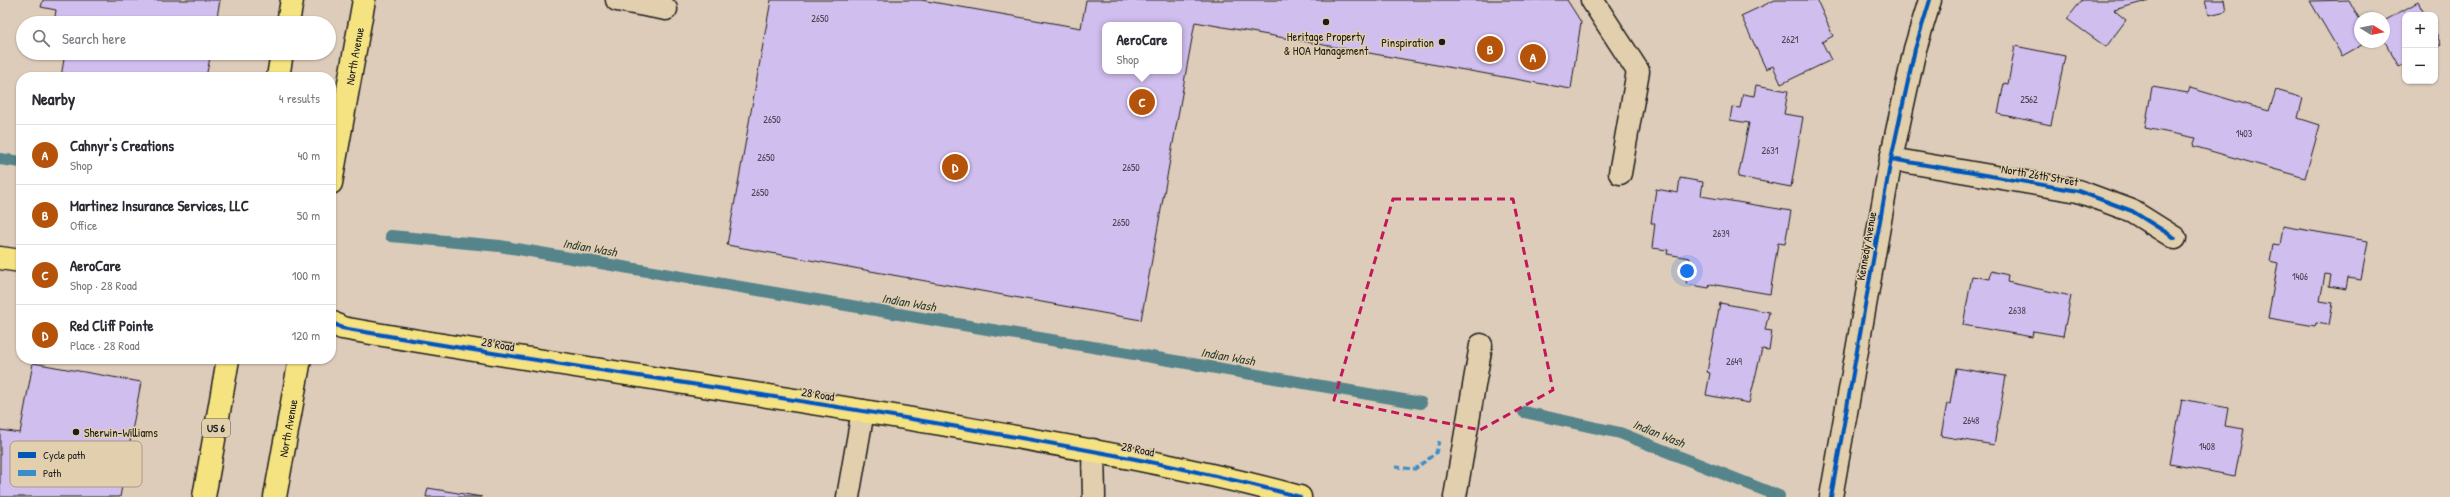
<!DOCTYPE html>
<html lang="en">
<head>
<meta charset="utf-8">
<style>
  :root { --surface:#fff; --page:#f7f7f7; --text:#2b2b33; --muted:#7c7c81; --line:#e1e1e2; --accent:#b45309 }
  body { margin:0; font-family:"Patrick Hand",sans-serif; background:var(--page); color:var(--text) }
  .controls { position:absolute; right:12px; top:12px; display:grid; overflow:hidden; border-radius:8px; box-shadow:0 1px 3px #0004 }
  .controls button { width:36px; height:36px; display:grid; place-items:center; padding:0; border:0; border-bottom:1px solid var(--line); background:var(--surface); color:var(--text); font:20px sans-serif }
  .compass { position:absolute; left:2354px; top:12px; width:36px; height:36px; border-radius:50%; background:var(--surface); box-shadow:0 1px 3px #0004; rotate:100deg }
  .you { position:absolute; left:1687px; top:271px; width:14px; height:14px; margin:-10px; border:3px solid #fff; border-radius:50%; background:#1a73e8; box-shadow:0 0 0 6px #1a73e833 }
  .badge { display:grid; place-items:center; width:26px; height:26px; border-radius:50%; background:var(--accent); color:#fff; font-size:13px; font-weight:700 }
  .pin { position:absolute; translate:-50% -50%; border:2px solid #fff; box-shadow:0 1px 4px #0006 }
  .popup { position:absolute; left:1102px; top:22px; width:80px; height:52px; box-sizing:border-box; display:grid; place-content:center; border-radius:8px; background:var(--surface); filter:drop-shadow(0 1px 3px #0005); font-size:13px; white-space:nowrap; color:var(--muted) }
  .popup b { font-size:15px; color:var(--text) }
  .popup::after { content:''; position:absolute; left:50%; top:100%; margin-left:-8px; border:8px solid transparent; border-top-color:var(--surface) }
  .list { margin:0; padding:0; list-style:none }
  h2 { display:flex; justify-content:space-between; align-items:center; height:52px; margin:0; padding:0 16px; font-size:17px }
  h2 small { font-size:13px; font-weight:400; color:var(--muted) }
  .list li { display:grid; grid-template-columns:26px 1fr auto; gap:12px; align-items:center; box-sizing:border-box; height:60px; padding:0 16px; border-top:1px solid var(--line) }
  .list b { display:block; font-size:15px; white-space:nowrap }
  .list p { margin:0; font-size:13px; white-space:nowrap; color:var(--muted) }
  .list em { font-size:13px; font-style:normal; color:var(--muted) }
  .icon { flex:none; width:22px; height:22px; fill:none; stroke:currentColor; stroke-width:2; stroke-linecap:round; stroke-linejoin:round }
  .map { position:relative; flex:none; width:2450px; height:497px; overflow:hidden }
  .search { position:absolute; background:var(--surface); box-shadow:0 1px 3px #0004; left:16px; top:16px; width:320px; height:44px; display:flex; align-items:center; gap:10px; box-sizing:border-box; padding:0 14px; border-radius:22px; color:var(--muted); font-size:15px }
  .panel { position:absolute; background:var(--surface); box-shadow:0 1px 3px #0004; left:16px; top:72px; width:320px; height:292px; border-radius:16px }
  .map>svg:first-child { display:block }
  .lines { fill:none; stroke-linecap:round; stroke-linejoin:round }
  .stream { stroke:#54848b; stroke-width:12 }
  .building { fill:#d0beef; stroke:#1c1c1c; fill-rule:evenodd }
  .minor-casing { stroke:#1c1c1c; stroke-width:25 }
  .major-casing { stroke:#1c1c1c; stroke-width:25 }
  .minor { stroke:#e2cfad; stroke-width:22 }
  .major { stroke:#f5e382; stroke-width:22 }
  .quiet { stroke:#388dca; stroke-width:3; stroke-dasharray:6 3; stroke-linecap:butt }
  .cycleway-casing { stroke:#e2cfad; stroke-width:6 }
  .cycleway { stroke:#0057b8; stroke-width:4 }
  .marked { fill:none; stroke:#c2185b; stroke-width:3; stroke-dasharray:8 5; stroke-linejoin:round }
  .poi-dot { fill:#1c1c1c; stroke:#e2cfad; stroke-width:1.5 }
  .labels { text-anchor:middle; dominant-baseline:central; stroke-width:3; stroke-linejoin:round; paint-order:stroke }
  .number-label { font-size:10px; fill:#494451 }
  .shield { fill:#e2cfad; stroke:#575248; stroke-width:1 }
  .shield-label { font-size:11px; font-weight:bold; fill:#1c1c1c }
  .poi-label { font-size:12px; fill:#1c1c1c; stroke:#e2cfad }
  .street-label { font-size:12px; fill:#1c1c1c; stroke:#e2cfad }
  .water-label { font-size:13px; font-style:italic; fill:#2f3f41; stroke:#e2cfad }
  .key { fill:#e2cfad; stroke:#a79982; stroke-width:1 }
  .key-label { font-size:11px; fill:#1c1c1c }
</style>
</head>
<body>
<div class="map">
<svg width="2450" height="497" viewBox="0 0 2450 497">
  <rect width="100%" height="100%" fill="#deccba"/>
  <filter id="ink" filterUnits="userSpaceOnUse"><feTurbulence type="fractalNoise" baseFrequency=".025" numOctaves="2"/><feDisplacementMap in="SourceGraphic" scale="8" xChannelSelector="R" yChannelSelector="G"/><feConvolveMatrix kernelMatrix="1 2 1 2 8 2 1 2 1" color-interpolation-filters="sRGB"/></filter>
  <g filter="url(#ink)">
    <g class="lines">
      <path class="stream" d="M0,159L21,162
        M391,236L500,246L1421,403
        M1524,412L1620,433L1779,496"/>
    </g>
    <path class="building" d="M43,0H220L216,23H54L56,10L41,7Z
      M771,0H921L1081,28L1086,0H1567L1581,22L1571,89L1195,22L1141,320L727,245ZM1105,25H1179V71H1105Z
      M1775,0H1817L1833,36L1822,42L1831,60L1781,84L1773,66L1766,69L1741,16Z
      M2082,0H2150L2114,10L2126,20L2106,47L2067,19Z
      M2205,0H2224L2226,11L2209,15Z
      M2349,0L2360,20V42H2367L2342,56L2310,1Z
      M2418,2L2425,15H2405V64L2399,67L2384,40V21Z
      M2435,32L2441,44L2435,47Z
      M2015,46L2065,56L2051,125L1998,114L2004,83L2008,84Z
      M65,53H211L206,77H61Z
      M1756,85L1788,91L1784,114L1803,117L1791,187L1738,177L1749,123L1730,120L1732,107L1740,108L1743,94L1754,96Z
      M2152,87L2188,93L2190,88L2269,111L2276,90L2303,98L2298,118L2320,125L2305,178L2193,146L2196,138L2145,128Z
      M1680,178L1703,182L1701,196L1791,211L1785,244L1778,243L1770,294L1710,284L1709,288L1686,284L1690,258L1667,254L1668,250L1652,248L1655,223H1651L1656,189L1678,193Z
      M2283,226L2368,241L2361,280L2348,278L2346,289L2329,286L2331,275L2325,274L2320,301L2333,303L2329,325L2316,323L2315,326L2268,318L2278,263L2270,261L2273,245L2280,246Z
      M1991,271L2008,275L2007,282L2071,296L2063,336L2033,331L2032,337L1963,325L1972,276L1990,279Z
      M1720,303L1769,312L1765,330L1772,331L1769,350L1762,349L1749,403L1706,395L1710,373L1707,372Z
      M33,363L141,382L120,497H0V430L20,433Z
      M1956,368L2006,376L1994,445L1941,436L1947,403L1950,404Z
      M2182,399L2228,408L2225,426L2244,429L2235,476L2170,464Z
      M428,488L482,497H426Z"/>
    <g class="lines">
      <g class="minor-casing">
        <path id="minor" d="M617,0L666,9
          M1592,0L1638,71L1620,173
          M1891,159L2078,191L2132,211L2175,238
          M1093,450L1094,497
          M848,497L863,411
          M1455,497L1481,345
          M1831,497L1891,159L1915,49L1930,0"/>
      </g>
      <g class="major-casing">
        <g id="major">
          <path d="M288,23L292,0"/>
          <path d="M278,77L282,53"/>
          <path id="s1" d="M331,183L364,0"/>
          <path d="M0,258L21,261"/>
          <path d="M331,322L342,328C541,363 742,390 941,424C1062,445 1182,465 1300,497"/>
          <path d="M204,497L228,359"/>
          <path id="s2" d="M275,497L300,359"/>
        </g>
      </g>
      <use href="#minor" class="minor"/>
      <use href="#major" class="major"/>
      <path class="quiet" d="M1395,467L1415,469L1436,453L1439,441"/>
      <g class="cycleway-casing">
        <path id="cycleway" d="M1891,159L2078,191L2132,211L2175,238
          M331,322L342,328C541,363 742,390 941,424C1062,445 1182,465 1300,497
          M1831,497L1891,159L1915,49L1930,0"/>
      </g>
      <use href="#cycleway" class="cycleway"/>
    </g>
  </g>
  <path class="marked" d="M1393,199H1513L1553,390L1480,430L1334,400Z"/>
  <g class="poi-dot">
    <circle cx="1326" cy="22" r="4"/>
    <circle cx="1442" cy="42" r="4"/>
    <circle cx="76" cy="432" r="4"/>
  </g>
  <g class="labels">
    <g class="number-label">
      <text x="820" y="18">2650</text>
      <text x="1790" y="39">2621</text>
      <text x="2029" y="99">2562</text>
      <text x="772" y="119">2650</text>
      <text x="2244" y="133">1403</text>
      <text x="1770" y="150">2631</text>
      <text x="766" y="157">2650</text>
      <text x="1131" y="167">2650</text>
      <text x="760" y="192">2650</text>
      <text x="1121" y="222">2650</text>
      <text x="1721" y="233">2639</text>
      <text x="2300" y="276">1406</text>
      <text x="2017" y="310">2638</text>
      <text x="1734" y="361">2649</text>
      <text x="1971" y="420">2648</text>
      <text x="2207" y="446">1408</text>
    </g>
    <rect class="shield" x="202" y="419" width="28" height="18" rx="3"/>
    <g class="shield-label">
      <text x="216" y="428">US 6</text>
    </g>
    <g class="poi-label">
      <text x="1326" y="36">Heritage Property<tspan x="1326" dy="14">&amp; HOA Management</tspan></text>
      <text x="1434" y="42" text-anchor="end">Pinspiration</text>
      <text x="84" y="432" text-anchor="start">Sherwin-Williams</text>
    </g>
    <g class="street-label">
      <text stroke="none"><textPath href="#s1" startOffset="129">North Avenue</textPath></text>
      <text transform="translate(2040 175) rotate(10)">North 26th Street</text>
      <text transform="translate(1866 246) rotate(-80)">Kennedy Avenue</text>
      <text transform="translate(498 344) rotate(10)">28 Road</text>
      <text transform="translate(818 394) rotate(9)">28 Road</text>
      <text stroke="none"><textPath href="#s2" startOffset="70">North Avenue</textPath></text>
      <text transform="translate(1138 449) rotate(11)">28 Road</text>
    </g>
    <g class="water-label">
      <text transform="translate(590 247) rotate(10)">Indian Wash</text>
      <text transform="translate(909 302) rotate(10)">Indian Wash</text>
      <text transform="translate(1228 356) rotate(10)">Indian Wash</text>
      <text transform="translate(1659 433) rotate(22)">Indian Wash</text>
    </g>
  </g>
  <rect x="10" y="441" width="132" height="46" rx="6" class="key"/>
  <rect x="18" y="452" width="18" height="6" fill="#0057b8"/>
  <rect x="18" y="470" width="18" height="6" fill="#388dca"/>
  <g class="key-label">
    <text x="43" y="459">Cycle path</text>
    <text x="43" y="477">Path</text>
  </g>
</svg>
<div class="controls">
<button>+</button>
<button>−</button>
</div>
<svg class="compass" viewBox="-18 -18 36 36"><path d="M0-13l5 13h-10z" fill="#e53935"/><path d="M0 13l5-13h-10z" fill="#7c7c81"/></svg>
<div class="you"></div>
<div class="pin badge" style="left:1533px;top:57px">A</div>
<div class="pin badge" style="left:1490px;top:49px">B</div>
<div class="pin badge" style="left:1142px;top:102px">C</div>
<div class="popup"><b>AeroCare</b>Shop</div>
<div class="pin badge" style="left:955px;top:167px">D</div>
<div class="search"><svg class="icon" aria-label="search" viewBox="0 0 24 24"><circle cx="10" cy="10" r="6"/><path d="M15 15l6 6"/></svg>Search here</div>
<section class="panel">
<h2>Nearby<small>4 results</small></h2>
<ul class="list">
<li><span class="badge">A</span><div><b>Cahnyr's Creations</b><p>Shop</p></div><em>40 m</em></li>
<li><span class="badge">B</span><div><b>Martinez Insurance Services, LLC</b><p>Office</p></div><em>50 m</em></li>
<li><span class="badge">C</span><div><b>AeroCare</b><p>Shop · 28 Road</p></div><em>100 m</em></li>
<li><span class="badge">D</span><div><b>Red Cliff Pointe</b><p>Place · 28 Road</p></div><em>120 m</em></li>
</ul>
</section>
</div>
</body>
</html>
